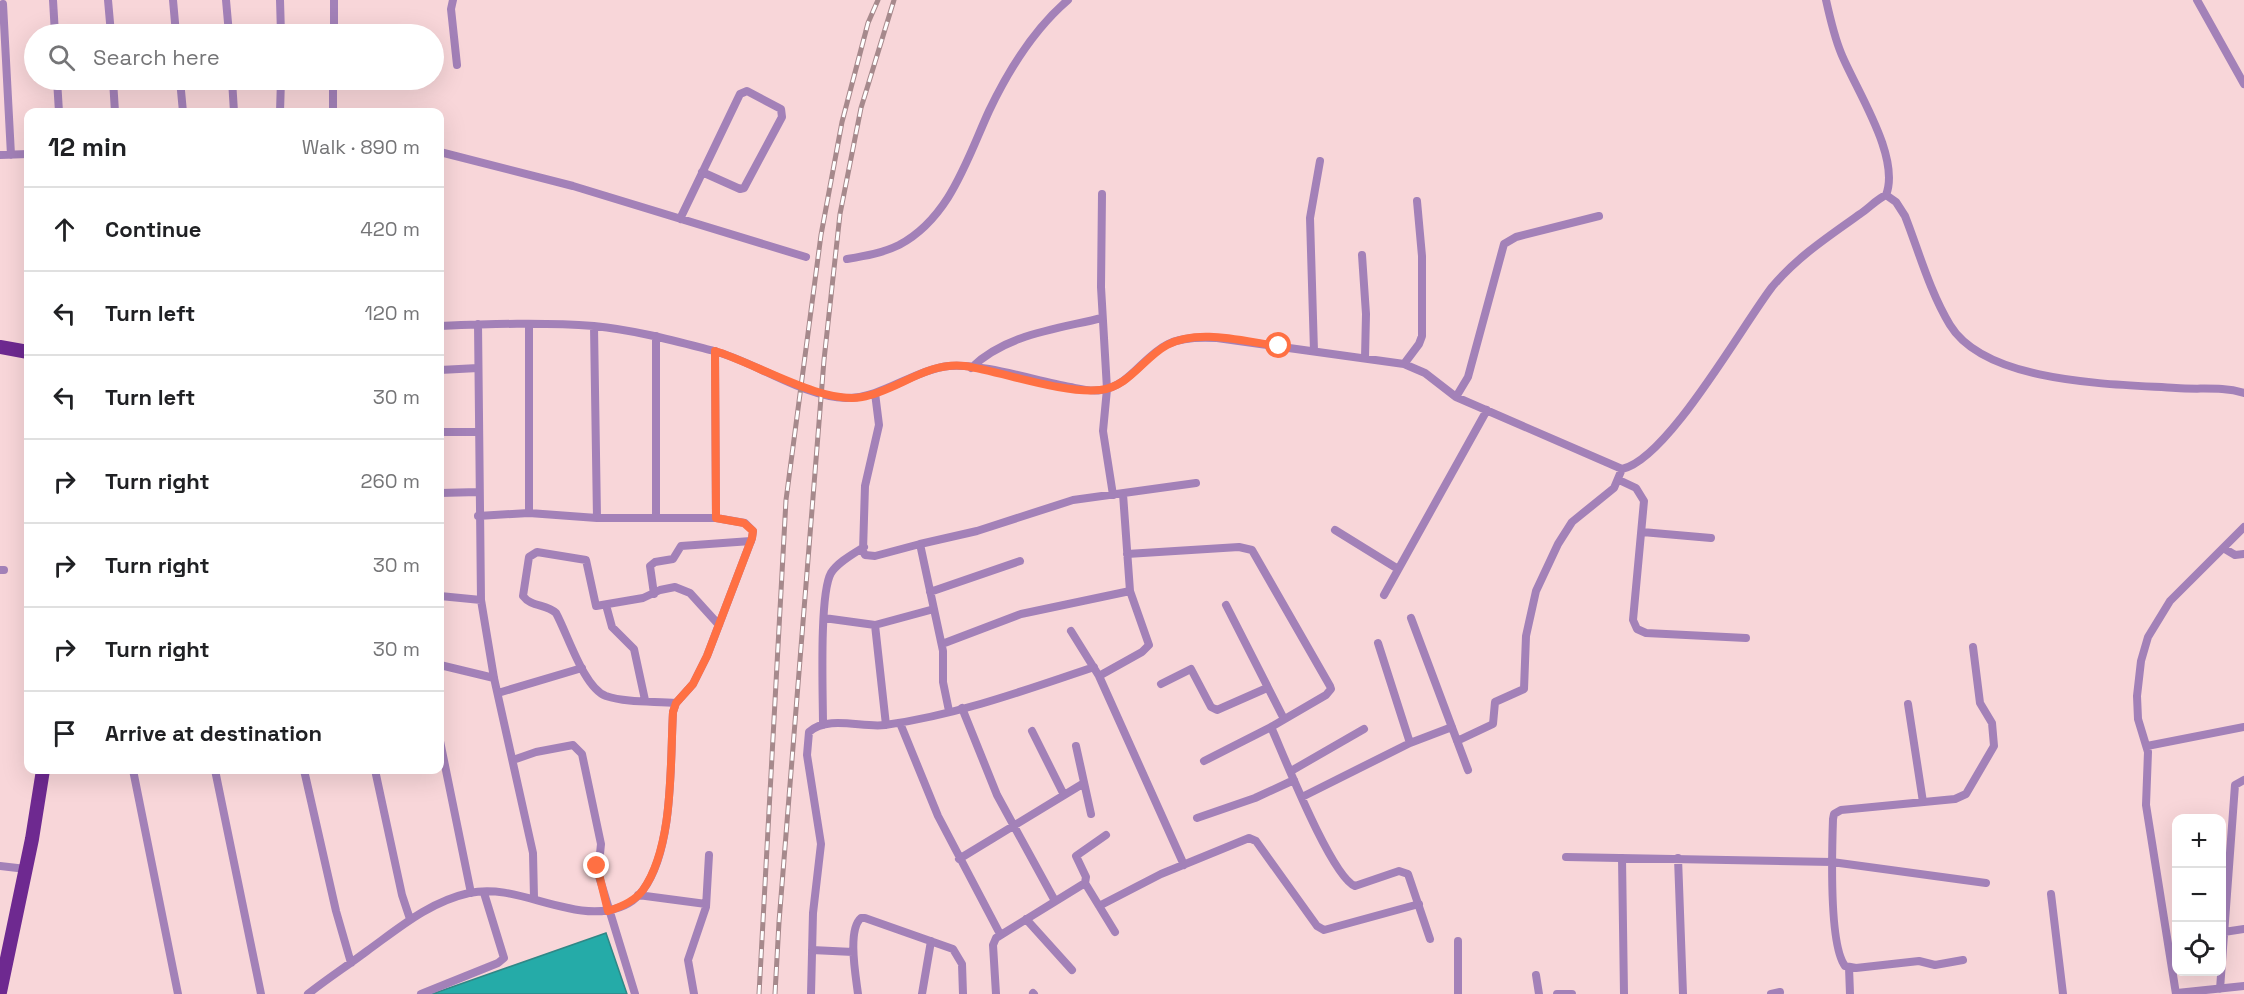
<!DOCTYPE html>
<html lang="en">
<head>
<meta charset="utf-8">
<style>
  :root { --surface:#fff; --page:#f6f6f6; --text:#202124; --muted:#757577; --line:#e0e0e0 }
  body { margin:0; font-family:"Space Grotesk",sans-serif; background:var(--page); color:var(--text) }
  .controls { position:absolute; right:18px; bottom:18px; display:grid; overflow:hidden; border-radius:12px; box-shadow:0 6px 24px #0002 }
  .controls button { width:54px; height:54px; display:grid; place-items:center; padding:0; border:0; border-bottom:2px solid var(--line); background:var(--surface); color:var(--text); font:30px sans-serif }
  .stop { position:absolute; width:18px; height:18px; margin:-14px; border:4px solid #ff7043; border-radius:50%; background:#fff }
  .stop.end { background:#ff7043; border-color:#fff; box-shadow:0 2px 6px #0008 }
  .list { margin:0; padding:0; list-style:none }
  h2 { display:flex; justify-content:space-between; align-items:center; height:78px; margin:0; padding:0 24px; font-size:26px }
  h2 small { font-size:20px; font-weight:400; color:var(--muted) }
  .list li { display:grid; grid-template-columns:39px 1fr auto; gap:18px; align-items:center; box-sizing:border-box; height:84px; padding:0 24px; border-top:2px solid var(--line) }
  .list b { display:block; font-size:22px; white-space:nowrap }
  .list em { font-size:20px; font-style:normal; color:var(--muted) }
  .icon { flex:none; width:33px; height:33px; fill:none; stroke:currentColor; stroke-width:2; stroke-linecap:round; stroke-linejoin:round }
  .map { position:relative; flex:none; width:2244px; height:994px; overflow:hidden }
  .search { position:absolute; background:var(--surface); box-shadow:0 6px 24px #0002; left:24px; top:24px; width:420px; height:66px; display:flex; align-items:center; gap:15px; box-sizing:border-box; padding:0 21px; border-radius:33px; color:var(--muted); font-size:22px }
  .panel { position:absolute; background:var(--surface); box-shadow:0 6px 24px #0002; left:24px; top:108px; width:420px; height:666px; border-radius:12px }
  .map>svg:first-child { display:block }
  .water { fill:#25aba8; stroke:#308786; stroke-width:1.5 }
  .lines { fill:none; stroke-linecap:round; stroke-linejoin:round }
  .minor { stroke:#a381b8; stroke-width:8 }
  .primary { stroke:#6e2990; stroke-width:14 }
  .rail-casing { stroke:#a6898c; stroke-width:5 }
  .rail { stroke:#fff; stroke-width:3; stroke-dasharray:9; stroke-linecap:butt }
  .route { stroke:#ff7043; stroke-width:8 }
</style>
</head>
<body>
<div class="map">
<svg width="2244" height="994" viewBox="0 0 2244 994">
  <rect width="100%" height="100%" fill="#f8d6d9"/>
  <path class="water" d="M606,933L627,994H432Z"/>
  <g class="lines">
    <path class="minor" d="M53,0L55,34
      M108,0L111,34
      M173,0L176,34
      M226,0L229,34
      M280,0L281,34
      M453,0L451,9L457,65
      M1826,0C1830,18 1834,36 1841,53C1856,90 1901,157 1886,195
      M2197,0L2244,84
      M3,4L11,155
      M334,34V0
      M57,80L59,112
      M113,80L115,112
      M180,80L183,112
      M232,80L234,112
      M280,112L281,80
      M333,112V80
      M440,152L573,186L806,257
      M0,155L28,154
      M1102,194L1101,287L1107,389L1103,431L1113,495
      M680,219L740,94L747,91L781,109L782,117L744,188L740,189L702,172
      M1362,255L1366,314L1365,358
      M847,259C865,256 883,253 899,245C950,218 967,159 989,111C1009,69 1033,30 1068,0
      M478,324L481,600L494,678L533,853L534,898
      M529,324V513
      M440,326C491,324 543,322 594,326C635,330 675,341 714,351C756,362 803,397 846,398C883,398 913,370 949,366C982,363 1036,381 1070,387C1080,389 1091,392 1101,390C1130,386 1143,356 1168,344C1183,337 1200,337 1217,338L1404,364L1425,373L1456,397L1622,469C1667,460 1742,326 1772,287C1797,257 1829,236 1860,214C1869,208 1877,199 1886,195L1896,202L1905,216C1919,252 1930,292 1950,325C1986,384 2114,384 2176,388C2200,390 2221,386 2244,393
      M594,326L597,518
      M656,336V517
      M715,351L716,518
      M1314,351L1310,218L1320,161
      M1404,364L1419,344L1422,336V256L1417,201
      M971,368C1006,334 1057,329 1102,318
      M440,370L478,368
      M875,393L879,425L865,486L863,551L865,555L875,556L920,544L943,651V682L949,711
      M1456,397L1468,377L1504,244L1516,237L1599,216
      M440,432H478
      M1619,480L1636,488L1644,501L1633,620L1637,629L1646,633L1746,638
      M440,493L478,492
      M1335,530L1398,569
      M1642,532L1711,538
      M920,544L977,531L1073,500L1196,483
      M2225,549L2235,555L2244,554
      M1127,554L1239,547L1252,550L1330,686L1331,689L1326,695L1271,727L1204,761
      M0,570H4
      M930,592L1020,561
      M654,594L650,566L655,562L673,559L681,546L751,541
      M1384,595L1487,410
      M440,596L481,600
      M606,605L612,627L634,649L645,700
      M1226,605L1284,719
      M824,618L875,625L934,609
      M1411,618L1468,770
      M875,625L886,725
      M1071,631L1099,676L1184,865
      M1378,643L1410,743
      M942,644L1021,614L1130,591
      M440,665L494,678
      M1099,676L1142,652L1149,645L1130,591L1123,494
      M1161,684L1191,669L1211,707L1217,710L1267,688
      M498,693L582,668
      M676,703C654,701 627,703 606,696C584,688 568,635 556,613C546,604 531,607 523,596L529,557L537,552L586,560L596,606L643,598L660,590L675,587L690,593L719,625
      M1908,704L1923,802
      M962,708L997,795L1055,901
      M900,723L938,816L1000,934
      M823,725C823,696 819,594 831,573C838,562 853,554 864,547
      M1271,727C1284,756 1331,876 1355,886L1399,871L1408,874L1430,939
      M1032,731L1064,795
      M440,741L471,893
      M1457,741L1493,724L1495,702L1524,689L1526,636L1536,591L1558,544L1572,522L1614,488L1622,469
      M1076,746L1091,814
      M2147,746L2244,727
      M513,760L536,752L573,745L582,754L601,844L598,873L635,994
      M133,770L178,994
      M215,770L261,994
      M304,770L336,911L351,963
      M375,770L402,895L410,919
      M1291,771L1364,729
      M1302,797L1410,743L1452,727
      M1197,818L1255,798L1294,780
      M1566,857L1832,862L1986,883
      M1622,858L1624,994
      M1678,858L1683,994
      M959,859L1084,783
      M0,866L26,869
      M1085,883L1115,932
      M2051,894L2063,994
      M638,895L706,904
      M1099,906L1161,874L1249,838L1256,841L1317,926L1324,930L1419,904
      M1026,919L1072,970
      M2224,932L2244,929
      M1458,941V994
      M812,950L853,952
      M1963,960L1935,965L1919,961L1856,968L1845,966C1829,945 1832,848 1833,819L1834,814L1841,810L1955,799L1966,794L1994,746L1992,723L1980,703L1973,647
      M1849,967L1850,994
      M1536,975L1539,994
      M2220,989L2235,785L2244,780
      M1033,993L1034,994
      M2177,993L2244,986
      M308,994C327,979 347,966 367,951C399,928 429,902 469,893C504,886 535,902 568,908C593,914 626,914 643,890C674,848 670,763 673,712L676,703L693,684L707,656L752,538L753,531L745,523L716,518H597L529,513L478,516
      M421,994L498,963L504,958L484,893
      M694,994L688,960L706,907L709,855
      M811,994L813,913L821,844L807,755L809,732C828,715 862,728 885,725C957,715 1026,690 1094,667
      M858,994C856,977 847,930 861,918H865L953,949L962,964L963,994
      M922,994L931,941
      M996,994L993,945L996,938L1085,883L1086,877L1076,856L1106,835
      M1557,994H1572
      M1771,994L1780,992
      M2176,994L2146,805L2148,752L2138,719L2137,696L2141,661L2148,637L2170,601L2244,527"/>
    <path class="primary" d="M0,347L28,352
      M0,992L32,839L43,770"/>
    <g class="rail-casing">
      <path id="rail" d="M759,994L786,500L821,235L842,122L868,23L878,0
        M775,994L779,922L824,360L840,214L861,108L894,0"/>
    </g>
    <use href="#rail" class="rail"/>
  </g>
  <g class="lines">
    <path class="route" d="M597,866L608,911C621,907 635,901 643,890C674,846 670,764 673,712L676,703L693,684L707,656L752,538L753,531L744,523L716,518L715,351C755,363 823,405 862,397C897,391 927,361 965,366C1003,372 1064,394 1100,390C1129,387 1143,358 1167,345C1199,328 1245,342 1279,346"/>
  </g>
</svg>
<div class="controls">
<button>+</button>
<button>−</button>
<button><svg class="icon" aria-label="locate" viewBox="0 0 24 24"><circle cx="12" cy="12" r="6"/><path d="M12 2v4M12 18v4M2 12h4M18 12h4"/></svg></button>
</div>
<div class="stop" style="left:1279px;top:346px"></div>
<div class="stop end" style="left:597px;top:866px"></div>
<div class="search"><svg class="icon" aria-label="search" viewBox="0 0 24 24"><circle cx="10" cy="10" r="6"/><path d="M15 15l6 6"/></svg>Search here</div>
<section class="panel">
<h2>12 min<small>Walk · 890 m</small></h2>
<ul class="list">
<li><svg class="icon" aria-label="ahead" viewBox="0 0 24 24"><path d="M12 20V5M6 11l6-6 6 6"/></svg><div><b>Continue</b></div><em>420 m</em></li>
<li><svg class="icon" aria-label="left" viewBox="0 0 24 24"><path d="M17 20v-9H6M10 6l-5 5 5 5"/></svg><div><b>Turn left</b></div><em>120 m</em></li>
<li><svg class="icon" aria-label="left" viewBox="0 0 24 24"><path d="M17 20v-9H6M10 6l-5 5 5 5"/></svg><div><b>Turn left</b></div><em>30 m</em></li>
<li><svg class="icon" aria-label="right" viewBox="0 0 24 24"><path d="M7 20v-9h11M14 6l5 5-5 5"/></svg><div><b>Turn right</b></div><em>260 m</em></li>
<li><svg class="icon" aria-label="right" viewBox="0 0 24 24"><path d="M7 20v-9h11M14 6l5 5-5 5"/></svg><div><b>Turn right</b></div><em>30 m</em></li>
<li><svg class="icon" aria-label="right" viewBox="0 0 24 24"><path d="M7 20v-9h11M14 6l5 5-5 5"/></svg><div><b>Turn right</b></div><em>30 m</em></li>
<li><svg class="icon" aria-label="arrive" viewBox="0 0 24 24"><path d="M6 21V4h12l-3 4 3 4H6"/></svg><div><b>Arrive at destination</b></div></li>
</ul>
</section>
</div>
</body>
</html>
